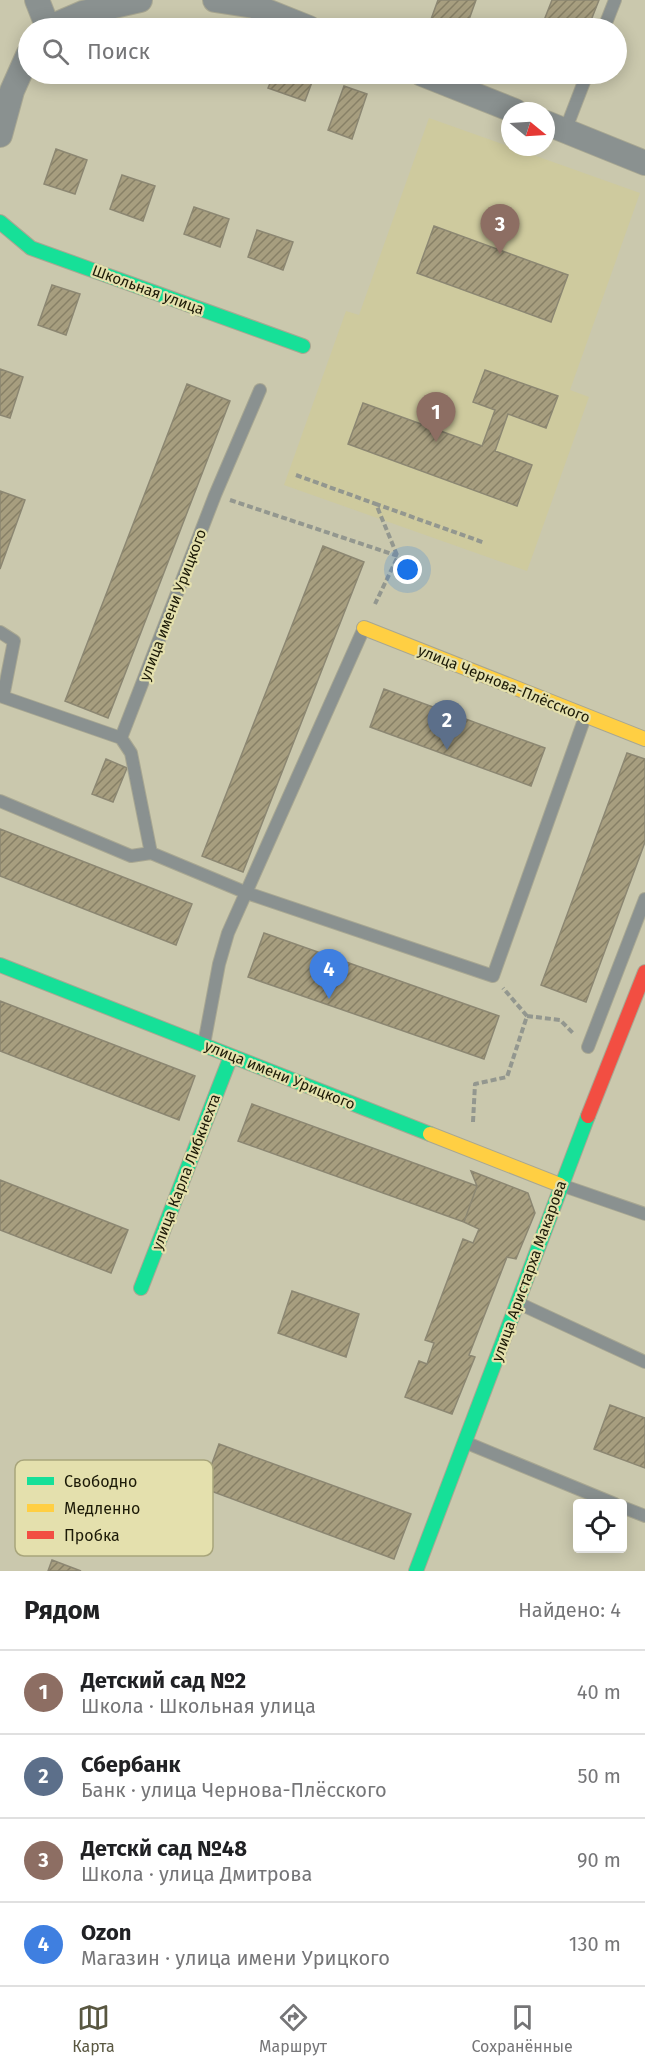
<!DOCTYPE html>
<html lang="ru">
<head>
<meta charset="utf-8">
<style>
  :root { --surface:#fff; --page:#f2f2f2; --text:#202124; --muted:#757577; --line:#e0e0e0; --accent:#595741 }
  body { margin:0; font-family:"Fira Sans",sans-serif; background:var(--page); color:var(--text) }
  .controls { position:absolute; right:18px; bottom:18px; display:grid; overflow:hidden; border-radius:6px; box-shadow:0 3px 15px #0003 }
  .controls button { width:54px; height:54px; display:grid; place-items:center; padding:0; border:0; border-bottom:2px solid var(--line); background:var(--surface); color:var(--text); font:30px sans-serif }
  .compass { position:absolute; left:501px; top:102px; width:54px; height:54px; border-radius:50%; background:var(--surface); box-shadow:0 3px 15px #0003; rotate:108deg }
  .you { position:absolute; left:408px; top:570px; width:21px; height:21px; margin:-15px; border:4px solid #fff; border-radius:50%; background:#1a73e8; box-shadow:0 0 0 9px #1a73e833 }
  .badge { display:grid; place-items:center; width:39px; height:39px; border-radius:50%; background:var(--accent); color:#fff; font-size:20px; font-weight:700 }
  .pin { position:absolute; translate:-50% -50px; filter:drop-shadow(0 2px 3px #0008) }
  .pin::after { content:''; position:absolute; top:32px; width:21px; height:18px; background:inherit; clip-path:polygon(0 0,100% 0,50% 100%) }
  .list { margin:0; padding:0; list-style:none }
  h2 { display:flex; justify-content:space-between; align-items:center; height:78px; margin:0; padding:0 24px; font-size:26px }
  h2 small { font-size:20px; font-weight:400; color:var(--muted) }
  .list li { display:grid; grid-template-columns:39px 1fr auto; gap:18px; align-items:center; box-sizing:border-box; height:84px; padding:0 24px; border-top:2px solid var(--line) }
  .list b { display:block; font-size:22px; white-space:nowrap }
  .list p { margin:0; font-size:20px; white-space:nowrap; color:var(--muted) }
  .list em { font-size:20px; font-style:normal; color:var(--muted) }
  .icon { flex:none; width:33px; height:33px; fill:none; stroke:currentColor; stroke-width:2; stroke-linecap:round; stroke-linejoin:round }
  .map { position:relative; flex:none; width:645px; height:1571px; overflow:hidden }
  .search { position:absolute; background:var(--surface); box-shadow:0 3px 15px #0003; left:18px; right:18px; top:18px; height:66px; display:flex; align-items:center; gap:15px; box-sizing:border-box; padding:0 21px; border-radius:33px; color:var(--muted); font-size:22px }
  .sheet { height:414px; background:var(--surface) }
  nav { display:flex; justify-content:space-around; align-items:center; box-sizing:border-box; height:84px; border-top:2px solid var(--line); background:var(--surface); font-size:16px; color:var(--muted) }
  nav a { display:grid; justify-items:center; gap:3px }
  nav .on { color:var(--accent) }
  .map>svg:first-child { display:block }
  .built { fill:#ceca9e }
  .building { fill:url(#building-hatch); stroke:#8c8772; stroke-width:1.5 }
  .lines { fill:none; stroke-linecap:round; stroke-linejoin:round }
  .lane-casing { stroke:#a8a792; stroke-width:14 }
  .street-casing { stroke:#a8a792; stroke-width:26 }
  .fast-casing { stroke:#a8a792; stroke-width:16 }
  .slow-casing { stroke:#a8a792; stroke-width:16 }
  .jam-casing { stroke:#a8a792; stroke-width:16 }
  .path { stroke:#93978f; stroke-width:4; stroke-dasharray:6 3; stroke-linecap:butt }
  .lane { stroke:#8a9190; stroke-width:12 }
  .street { stroke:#8a9190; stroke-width:24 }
  .fast { stroke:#16e098; stroke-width:14 }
  .slow { stroke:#ffcf43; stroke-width:14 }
  .jam { stroke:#f24e42; stroke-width:14 }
  .labels { text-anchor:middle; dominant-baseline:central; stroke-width:4.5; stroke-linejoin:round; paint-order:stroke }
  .street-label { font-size:15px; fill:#1c1a07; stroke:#e4e0ad }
  .key { fill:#e4e0ad; stroke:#a8a57b; stroke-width:1.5 }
  .key-label { font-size:16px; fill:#1c1a07 }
</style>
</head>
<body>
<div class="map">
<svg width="645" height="1571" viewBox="0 0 645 1571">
  <defs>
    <pattern id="building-hatch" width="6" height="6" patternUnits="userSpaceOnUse" patternTransform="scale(1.5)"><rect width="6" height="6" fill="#a79e7f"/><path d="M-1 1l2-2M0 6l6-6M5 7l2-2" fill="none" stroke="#878066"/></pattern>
  </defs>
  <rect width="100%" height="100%" fill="#cac8ad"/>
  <path class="built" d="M429,118L640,193L570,390L589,397L527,571L284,485L346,311L359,315Z"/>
  <path class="building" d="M438,0H476L466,28H450L430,22Z
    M552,0H599L588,28H541Z
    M274,74H315L305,101L268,88Z
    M344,86L367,94L352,139L328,130Z
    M56,149L87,160L75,194L44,184Z
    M122,175L155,186L143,221L110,209Z
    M194,207L229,219L220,247L184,234Z
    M434,226L568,275L551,322L417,273Z
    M257,230L293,242L283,270L248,257Z
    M52,285L80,294L66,335L38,325Z
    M0,369L23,377L10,418L0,415Z
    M485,370L558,396L546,428L508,414L495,451L532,465L517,506L348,444L363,403L482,446L495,410L473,402Z
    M187,384L230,401L108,718L65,701Z
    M0,491L25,500L0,569Z
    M323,546L364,562L243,872L202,856Z
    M384,689L545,748L531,786L370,727Z
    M627,753L645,759V842L586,1002L541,985Z
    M106,759L127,768L113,802L92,794Z
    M0,829L192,904L176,945L0,876Z
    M264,933L499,1016L484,1059L248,977Z
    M0,1001L195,1076L179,1120L0,1051Z
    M252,1104L477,1186L464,1222L238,1141Z
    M471,1171L528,1193L535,1213L516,1259L507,1257L469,1355L475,1357L452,1414L405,1397L419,1361L427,1364L434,1343L425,1340L463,1239L473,1243L479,1229L464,1222L477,1186Z
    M0,1180L128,1230L111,1273L0,1230Z
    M292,1291L359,1314L346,1357L278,1333Z
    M610,1405L645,1418V1468L594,1449Z
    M219,1444L411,1514L394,1559L203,1488Z
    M52,1560L81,1571H48Z"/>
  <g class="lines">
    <g class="lane-casing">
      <path id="lane" d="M604,28L615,0
        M565,131L587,74
        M0,632L14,641L3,697L121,738L215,495L260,390
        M121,738L131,753L151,853L247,893L493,976L585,717
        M0,801L131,856L151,853
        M204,1044L219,964L228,933L364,628
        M588,1047L645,899
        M561,1185L645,1214
        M518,1303L645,1362
        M467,1443L615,1504
        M622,1507L645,1516"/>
    </g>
    <g class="street-casing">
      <path id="street" d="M37,0L48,28
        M215,0L254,6L309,28
        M48,28L83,13L140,0
        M422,74L515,111
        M546,123L645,163
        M0,135L12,91L28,55"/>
    </g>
    <g class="fast-casing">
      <path id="fast" d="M0,222L31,248L303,346
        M0,965L430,1134
        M141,1288L231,1056
        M416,1571L588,1116"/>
    </g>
    <g class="slow-casing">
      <path id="slow" d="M364,628L645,739
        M430,1134L560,1185"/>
    </g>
    <g class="jam-casing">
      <path id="jam" d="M588,1116L645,972"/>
    </g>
    <path class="path" d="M296,475L376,504
      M230,500L398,556L375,604
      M397,555L376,504L485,543
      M527,1016L560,1020L574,1034
      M473,1122L475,1084L507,1077L527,1016L503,988"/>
    <use href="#lane" class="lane"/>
    <use href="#street" class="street"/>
    <use href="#fast" class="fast"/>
    <use href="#slow" class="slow"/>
    <use href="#jam" class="jam"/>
  </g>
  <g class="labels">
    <g class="street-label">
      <text transform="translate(148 290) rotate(20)">Школьная улица</text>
      <text transform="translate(173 605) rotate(-69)">улица имени Урицкого</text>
      <text transform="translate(504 684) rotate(22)">улица Чернова-Плёсского</text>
      <text transform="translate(280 1075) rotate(22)">улица имени Урицкого</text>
      <text transform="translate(186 1172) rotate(-69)">улица Карла Либкнехта</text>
      <text transform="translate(529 1271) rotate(-70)">улица Аристарха Макарова</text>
    </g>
  </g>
  <rect x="15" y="1460" width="198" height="96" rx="9" class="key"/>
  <rect x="27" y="1477" width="27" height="8" fill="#16e098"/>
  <rect x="27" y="1504" width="27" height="8" fill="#ffcf43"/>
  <rect x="27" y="1531" width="27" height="8" fill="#f24e42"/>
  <g class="key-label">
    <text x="64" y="1487">Свободно</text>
    <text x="64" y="1514">Медленно</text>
    <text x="64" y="1541">Пробка</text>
  </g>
</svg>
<div class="controls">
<button><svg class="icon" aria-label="locate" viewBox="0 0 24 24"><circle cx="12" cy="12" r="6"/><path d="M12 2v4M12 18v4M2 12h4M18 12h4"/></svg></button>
</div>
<svg class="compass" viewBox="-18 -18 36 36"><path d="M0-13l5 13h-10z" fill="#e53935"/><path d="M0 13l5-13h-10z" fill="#757577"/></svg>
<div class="you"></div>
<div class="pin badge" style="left:436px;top:442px;background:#8d6e63">1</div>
<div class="pin badge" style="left:447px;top:750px;background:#5c6f8a">2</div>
<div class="pin badge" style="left:500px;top:254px;background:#8d6e63">3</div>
<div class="pin badge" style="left:329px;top:999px;background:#3f7fe0">4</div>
<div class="search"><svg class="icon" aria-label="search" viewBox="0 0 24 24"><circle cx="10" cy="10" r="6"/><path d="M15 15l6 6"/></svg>Поиск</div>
</div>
<section class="sheet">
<h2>Рядом<small>Найдено: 4</small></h2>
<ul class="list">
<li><span class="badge" style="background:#8d6e63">1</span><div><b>Детский сад №2</b><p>Школа · Школьная улица</p></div><em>40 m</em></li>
<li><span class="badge" style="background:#5c6f8a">2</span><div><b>Сбербанк</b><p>Банк · улица Чернова-Плёсского</p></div><em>50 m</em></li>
<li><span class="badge" style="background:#8d6e63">3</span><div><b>Детскй сад №48</b><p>Школа · улица Дмитрова</p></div><em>90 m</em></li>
<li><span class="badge" style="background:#3f7fe0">4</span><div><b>Ozon</b><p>Магазин · улица имени Урицкого</p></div><em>130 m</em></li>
</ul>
</section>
<nav>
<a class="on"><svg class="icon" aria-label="map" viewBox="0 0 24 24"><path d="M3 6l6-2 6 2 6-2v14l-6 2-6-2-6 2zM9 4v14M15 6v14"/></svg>Карта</a>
<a><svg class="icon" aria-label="directions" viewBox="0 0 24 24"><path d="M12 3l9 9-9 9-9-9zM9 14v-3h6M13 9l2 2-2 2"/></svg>Маршрут</a>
<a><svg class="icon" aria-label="saved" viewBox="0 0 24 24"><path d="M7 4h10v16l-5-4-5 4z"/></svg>Сохранённые</a>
</nav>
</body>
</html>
